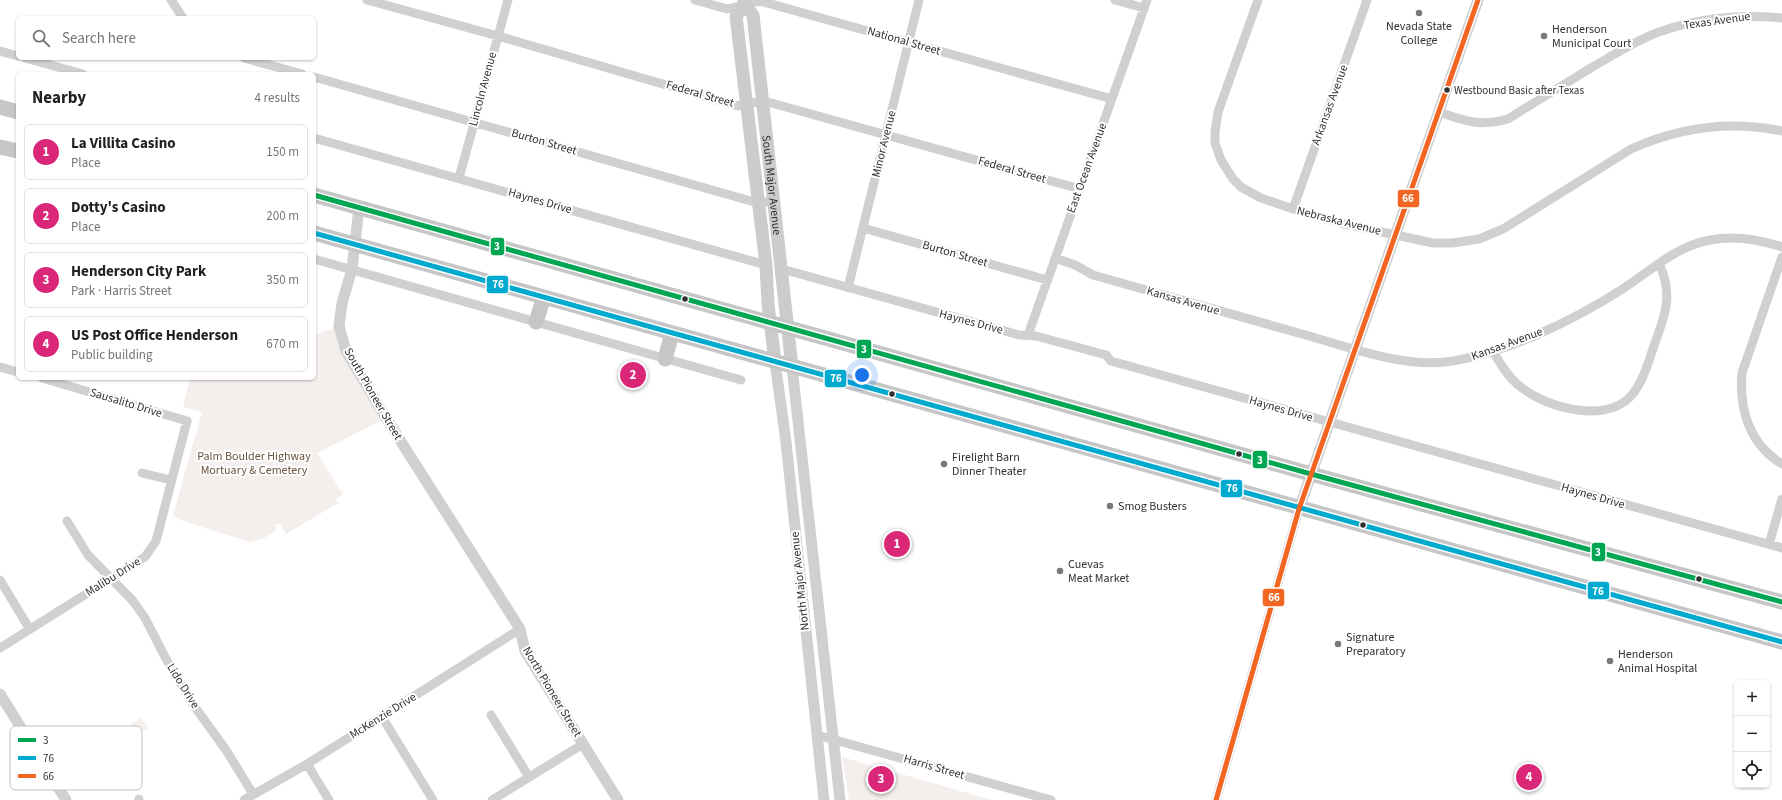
<!DOCTYPE html>
<html lang="en">
<head>
<meta charset="utf-8">
<style>
  :root { --surface:#fff; --page:#f2f2f2; --text:#202124; --muted:#757577; --line:#e0e0e0; --accent:#db2777 }
  body { margin:0; font-family:"Source Sans 3",sans-serif; background:var(--page); color:var(--text) }
  .controls { position:absolute; right:12px; bottom:12px; display:grid; overflow:hidden; border-radius:6px; box-shadow:0 1px 3px #0004 }
  .controls button { width:36px; height:36px; display:grid; place-items:center; padding:0; border:0; border-bottom:1px solid var(--line); background:var(--surface); color:var(--text); font:20px sans-serif }
  .you { position:absolute; left:862px; top:375px; width:14px; height:14px; margin:-10px; border:3px solid #fff; border-radius:50%; background:#1a73e8; box-shadow:0 0 0 6px #1a73e833 }
  .badge { display:grid; place-items:center; width:26px; height:26px; border-radius:50%; background:var(--accent); color:#fff; font-size:13px; font-weight:700 }
  .pin { position:absolute; translate:-50% -50%; border:2px solid #fff; box-shadow:0 1px 4px #0006 }
  .list { margin:0; padding:0; list-style:none }
  h2 { display:flex; justify-content:space-between; align-items:center; height:52px; margin:0; padding:0 16px; font-size:17px }
  h2 small { font-size:13px; font-weight:400; color:var(--muted) }
  .list li { display:grid; grid-template-columns:26px 1fr auto; gap:12px; align-items:center; box-sizing:border-box; height:56px; margin:0 8px 8px; padding:0 8px; border:1px solid var(--line); border-radius:6px }
  .list b { display:block; font-size:15px; white-space:nowrap }
  .list p { margin:0; font-size:13px; white-space:nowrap; color:var(--muted) }
  .list em { font-size:13px; font-style:normal; color:var(--muted) }
  .icon { flex:none; width:22px; height:22px; fill:none; stroke:currentColor; stroke-width:2; stroke-linecap:round; stroke-linejoin:round }
  .map { position:relative; flex:none; width:1782px; height:800px; overflow:hidden }
  .search { position:absolute; background:var(--surface); box-shadow:0 1px 3px #0004; left:16px; top:16px; width:300px; height:44px; display:flex; align-items:center; gap:10px; box-sizing:border-box; padding:0 14px; border-radius:6px; color:var(--muted); font-size:15px }
  .panel { position:absolute; background:var(--surface); box-shadow:0 1px 3px #0004; left:16px; top:72px; width:300px; height:308px; border-radius:6px }
  .map>svg:first-child { display:block }
  .green { fill:#f4efec }
  .lines { fill:none; stroke-linecap:round; stroke-linejoin:round }
  .minor { stroke:#d0d0d0; stroke-width:9 }
  .tertiary { stroke:#d0d0d0; stroke-width:11 }
  .secondary { stroke:#ccc; stroke-width:13 }
  .primary { stroke:#c6c6c6; stroke-width:15 }
  .bus-1-casing { stroke:#fff; stroke-width:8 }
  .bus-2-casing { stroke:#fff; stroke-width:8 }
  .bus-3-casing { stroke:#fff; stroke-width:8 }
  .bus-1 { stroke:#00a651; stroke-width:5 }
  .bus-2 { stroke:#00a9ce; stroke-width:5 }
  .bus-3 { stroke:#f26522; stroke-width:5 }
  .poi-dot { fill:#797979; stroke:#fff; stroke-width:1.5 }
  .bus-dot { fill:#313131; stroke:#fff; stroke-width:1.5 }
  .labels { text-anchor:middle; dominant-baseline:central; stroke-width:4; stroke-linejoin:round; paint-order:stroke }
  .bus-label { font-size:11px; fill:#313131; stroke:#fff; text-anchor:start }
  .street-label { font-size:12px; fill:#313131; stroke:#fff }
  .poi-label { font-size:12px; fill:#313131; stroke:#fff; text-anchor:start }
  .park-label { font-size:12px; fill:#6e533d; stroke:#fff }
  .key { fill:#fff; stroke:#c1c1c1; stroke-width:1 }
  .key-label { font-size:11px; fill:#313131 }
  .line-badge { stroke:#fff; stroke-width:1.5 }
  .badge-label { font-size:11px; text-anchor:middle; font-weight:bold; fill:#fff }
</style>
</head>
<body>
<div class="map">
<svg width="1782" height="800" viewBox="0 0 1782 800">
  <rect width="100%" height="100%" fill="#fff"/>
  <path class="green" d="M339,326L386,418L317,453L343,494L336,499L338,503L286,534L279,523L275,525L276,531L262,539L249,542L180,520L173,515L202,412L183,407L190,378H314V335Z
    M141,718L148,728L130,740L123,729Z
    M842,757L992,800H849Z"/>
  <g class="lines">
    <path class="minor" d="M171,0L183,18
      M367,0L498,36L738,106L747,103L768,102L1080,189
      M695,0L727,9L760,1L1112,99
      M1115,0L1144,8
      M1258,0L1218,112L1215,132V143L1221,160L1233,179L1241,187L1261,198L1293,209L1344,224L1433,243H1452L1479,239L1503,229L1631,149C1680,127 1729,120 1782,131
      M0,51L18,56
      M25,58L83,74
      M244,58L302,74
      M314,77L758,203L774,201
      M1439,112C1466,121 1479,127 1508,119C1535,102 1562,86 1589,69C1612,56 1634,41 1659,32C1698,18 1741,14 1782,18
      M314,138L766,265
      M459,178L508,0
      M1293,209L1367,0
      M863,228L1047,280
      M1782,257L1742,373C1739,409 1749,444 1782,464
      M1055,258L1075,265L1093,275C1162,295 1232,314 1302,334C1345,346 1400,367 1445,362C1503,355 1572,321 1621,290C1649,272 1676,246 1710,240C1735,235 1758,239 1782,247
      M314,259L741,380
      M782,269L1019,335L1036,336L1106,355L1111,361L1782,548
      M848,288L919,0
      M1028,335L1147,0
      M1493,351C1500,363 1506,374 1516,383C1540,406 1603,425 1630,397C1644,382 1649,359 1656,340C1666,313 1673,292 1659,264
      M0,367L18,372
      M142,473L171,480
      M67,521L88,555L133,601L145,618L165,657L192,703L226,750L253,794
      M1769,544L1782,499
      M0,580L29,628
      M0,648L145,557L156,541L187,421L42,378
      M491,715L529,777
      M382,717L433,800
      M817,735L1051,800
      M307,764L329,800
      M139,799V800
      M244,800L307,764L520,629
      M492,800L583,744
      M1216,800L1299,509"/>
    <path class="tertiary" d="M359,208L352,269L342,303L339,326L346,351L386,418L520,629L525,651L618,800
      M775,362L786,442L824,800
      M792,367L840,800
      M1299,509L1478,0
      M0,694L66,800"/>
    <g class="secondary">
      <path id="s1" d="M744,0L745,5L753,15L792,367"/>
      <path d="M745,5L736,16L766,265L768,304L775,362"/>
    </g>
    <path class="primary" d="M0,107L18,112
      M0,147L18,151
      M314,195L1311,474L1782,602
      M314,233L1782,642
      M536,322L544,297
      M665,359L672,333"/>
    <g class="bus-1-casing">
      <path id="bus-1" d="M314,195L1311,474L1782,602"/>
    </g>
    <g class="bus-2-casing">
      <path id="bus-2" d="M314,233L1782,642"/>
    </g>
    <g class="bus-3-casing">
      <path id="bus-3" d="M1216,800L1299,509L1478,0"/>
    </g>
    <use href="#bus-1" class="bus-1"/>
    <use href="#bus-2" class="bus-2"/>
    <use href="#bus-3" class="bus-3"/>
  </g>
  <g class="poi-dot">
    <circle cx="1419" cy="13" r="4"/>
    <circle cx="1544" cy="36" r="4"/>
    <circle cx="944" cy="464" r="4"/>
    <circle cx="1110" cy="506" r="4"/>
    <circle cx="1060" cy="571" r="4"/>
    <circle cx="1338" cy="644" r="4"/>
    <circle cx="1610" cy="661" r="4"/>
  </g>
  <g class="bus-dot">
    <circle cx="1447" cy="90" r="3.5"/>
    <circle cx="685" cy="299" r="3.5"/>
    <circle cx="892" cy="394" r="3.5"/>
    <circle cx="1239" cy="454" r="3.5"/>
    <circle cx="1363" cy="525" r="3.5"/>
    <circle cx="1699" cy="579" r="3.5"/>
  </g>
  <g class="labels">
    <g class="bus-label">
      <text x="1454" y="90">Westbound Basic after Texas</text>
    </g>
    <g class="street-label">
      <text transform="translate(1717 21) rotate(-8)">Texas Avenue</text>
      <text transform="translate(904 41) rotate(16)">National Street</text>
      <text transform="translate(483 89) rotate(-75)">Lincoln Avenue</text>
      <text transform="translate(700 94) rotate(16)">Federal Street</text>
      <text transform="translate(1330 105) rotate(-70)">Arkansas Avenue</text>
      <text transform="translate(544 142) rotate(16)">Burton Street</text>
      <text transform="translate(884 144) rotate(-76)">Minor Avenue</text>
      <text transform="translate(1087 168) rotate(-70)">East Ocean Avenue</text>
      <text transform="translate(1012 170) rotate(16)">Federal Street</text>
      <text stroke="none"><textPath href="#s1" startOffset="189">South Major Avenue</textPath></text>
      <text transform="translate(540 201) rotate(16)">Haynes Drive</text>
      <text transform="translate(1339 221) rotate(14)">Nebraska Avenue</text>
      <text transform="translate(955 254) rotate(16)">Burton Street</text>
      <text transform="translate(1183 301) rotate(16)">Kansas Avenue</text>
      <text transform="translate(971 322) rotate(15)">Haynes Drive</text>
      <text transform="translate(1507 344) rotate(-20)">Kansas Avenue</text>
      <text transform="translate(373 394) rotate(60)">South Pioneer Street</text>
      <text transform="translate(126 403) rotate(17)">Sausalito Drive</text>
      <text transform="translate(1281 409) rotate(16)">Haynes Drive</text>
      <text transform="translate(1593 496) rotate(16)">Haynes Drive</text>
      <text transform="translate(113 577) rotate(-32)">Malibu Drive</text>
      <text transform="translate(800 581) rotate(-96)">North Major Avenue</text>
      <text transform="translate(183 686) rotate(58)">Lido Drive</text>
      <text transform="translate(552 692) rotate(59)">North Pioneer Street</text>
      <text transform="translate(383 716) rotate(-32)">McKenzie Drive</text>
      <text transform="translate(934 767) rotate(16)">Harris Street</text>
    </g>
    <g class="poi-label">
      <text x="1419" y="26" text-anchor="middle">Nevada State<tspan x="1419" dy="14">College</tspan></text>
      <text x="1552" y="29">Henderson<tspan x="1552" dy="14">Municipal Court</tspan></text>
      <text x="952" y="457">Firelight Barn<tspan x="952" dy="14">Dinner Theater</tspan></text>
      <text x="1118" y="506">Smog Busters</text>
      <text x="1068" y="564">Cuevas<tspan x="1068" dy="14">Meat Market</tspan></text>
      <text x="1346" y="637">Signature<tspan x="1346" dy="14">Preparatory</tspan></text>
      <text x="1618" y="654">Henderson<tspan x="1618" dy="14">Animal Hospital</tspan></text>
    </g>
    <g class="park-label">
      <text x="254" y="456">Palm Boulder Highway<tspan x="254" dy="14">Mortuary &amp; Cemetery</tspan></text>
    </g>
  </g>
  <rect x="10" y="726" width="132" height="64" rx="6" class="key"/>
  <rect x="18" y="738" width="18" height="4" fill="#00a651"/>
  <rect x="18" y="756" width="18" height="4" fill="#00a9ce"/>
  <rect x="18" y="774" width="18" height="4" fill="#f26522"/>
  <g class="key-label">
    <text x="43" y="744">3</text>
    <text x="43" y="762">76</text>
    <text x="43" y="780">66</text>
  </g>
  <g class="line-badge">
    <rect x="1397" y="189" width="23" height="19" rx="4" fill="#f26522"/>
    <rect x="490" y="237" width="15" height="19" rx="4" fill="#00a651"/>
    <rect x="486" y="275" width="23" height="19" rx="4" fill="#00a9ce"/>
    <rect x="856" y="339" width="16" height="20" rx="4" fill="#00a651"/>
    <rect x="824" y="369" width="23" height="19" rx="4" fill="#00a9ce"/>
    <rect x="1252" y="450" width="16" height="19" rx="4" fill="#00a651"/>
    <rect x="1220" y="479" width="23" height="19" rx="4" fill="#00a9ce"/>
    <rect x="1591" y="542" width="15" height="20" rx="4" fill="#00a651"/>
    <rect x="1587" y="581" width="23" height="19" rx="4" fill="#00a9ce"/>
    <rect x="1262" y="588" width="23" height="19" rx="4" fill="#f26522"/>
  </g>
  <g class="badge-label">
    <text x="1408" y="202">66</text>
    <text x="497" y="250">3</text>
    <text x="498" y="288">76</text>
    <text x="864" y="353">3</text>
    <text x="836" y="382">76</text>
    <text x="1260" y="464">3</text>
    <text x="1232" y="492">76</text>
    <text x="1598" y="556">3</text>
    <text x="1598" y="595">76</text>
    <text x="1274" y="601">66</text>
  </g>
</svg>
<div class="controls">
<button>+</button>
<button>−</button>
<button><svg class="icon" aria-label="locate" viewBox="0 0 24 24"><circle cx="12" cy="12" r="6"/><path d="M12 2v4M12 18v4M2 12h4M18 12h4"/></svg></button>
</div>
<div class="you"></div>
<div class="pin badge" style="left:897px;top:544px">1</div>
<div class="pin badge" style="left:633px;top:375px">2</div>
<div class="pin badge" style="left:881px;top:779px">3</div>
<div class="pin badge" style="left:1529px;top:777px">4</div>
<div class="search"><svg class="icon" aria-label="search" viewBox="0 0 24 24"><circle cx="10" cy="10" r="6"/><path d="M15 15l6 6"/></svg>Search here</div>
<section class="panel">
<h2>Nearby<small>4 results</small></h2>
<ul class="list">
<li><span class="badge">1</span><div><b>La Villita Casino</b><p>Place</p></div><em>150 m</em></li>
<li><span class="badge">2</span><div><b>Dotty's Casino</b><p>Place</p></div><em>200 m</em></li>
<li><span class="badge">3</span><div><b>Henderson City Park</b><p>Park · Harris Street</p></div><em>350 m</em></li>
<li><span class="badge">4</span><div><b>US Post Office Henderson</b><p>Public building</p></div><em>670 m</em></li>
</ul>
</section>
</div>
</body>
</html>
